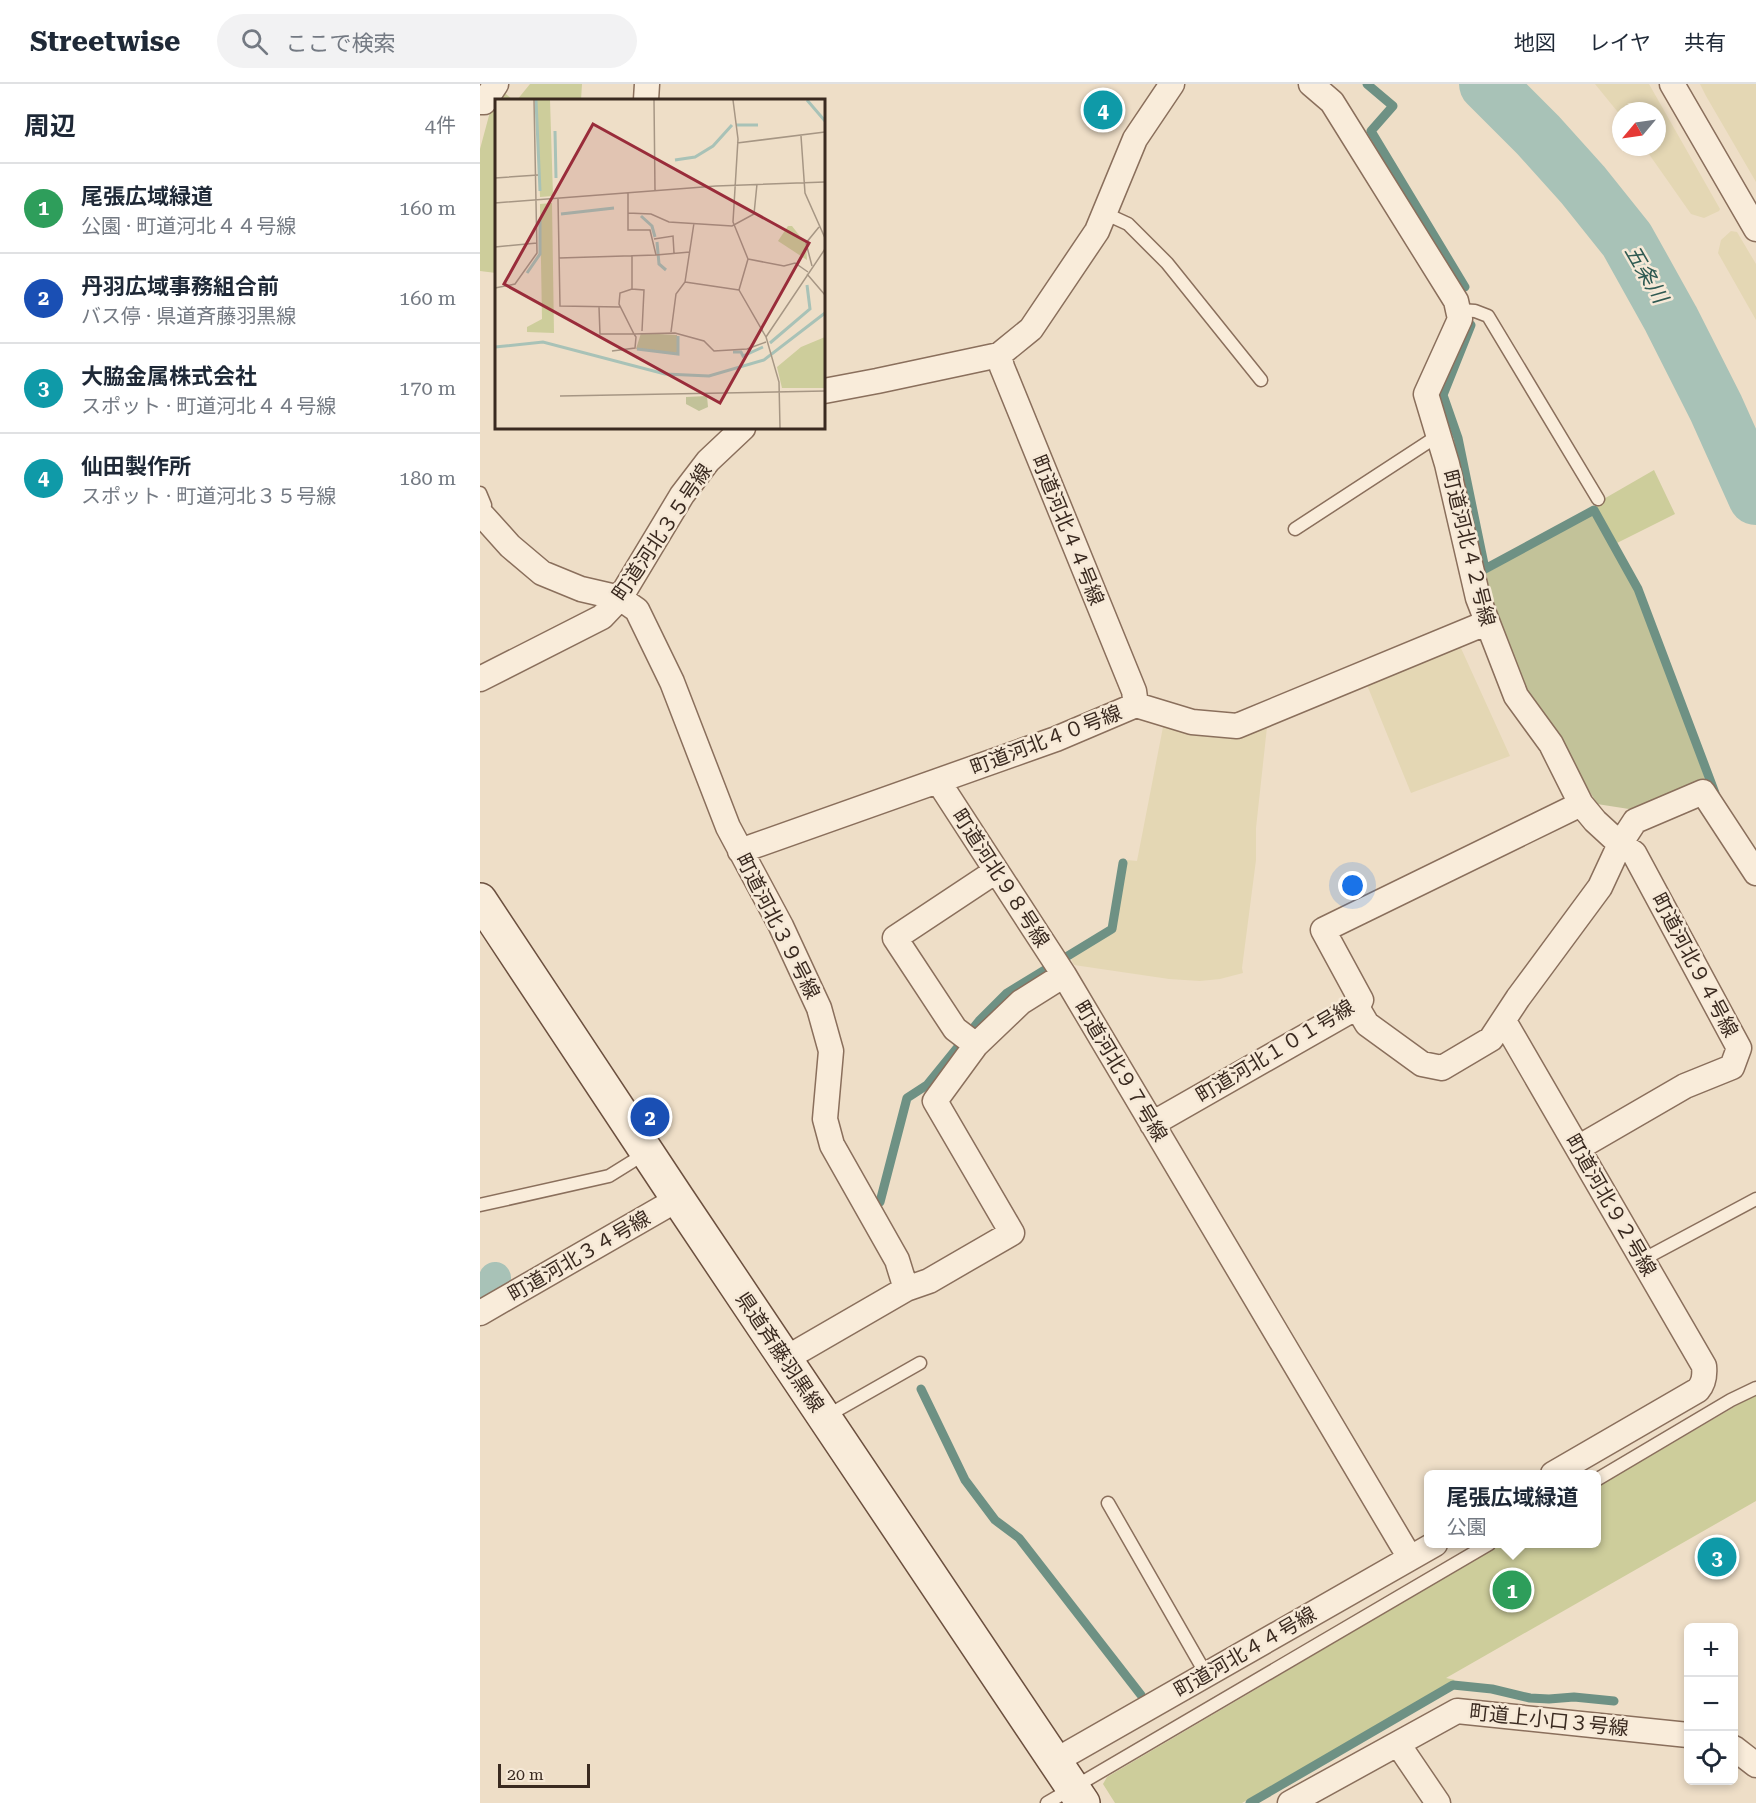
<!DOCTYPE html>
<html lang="ja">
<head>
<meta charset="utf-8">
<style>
  :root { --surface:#fff; --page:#f2f2f3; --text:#1f2937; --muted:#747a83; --line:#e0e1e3; --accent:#992c3a }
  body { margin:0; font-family:"Roboto Serif","Noto Sans JP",serif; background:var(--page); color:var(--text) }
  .controls { position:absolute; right:18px; bottom:18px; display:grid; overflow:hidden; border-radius:9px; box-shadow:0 3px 9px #0003 }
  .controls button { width:54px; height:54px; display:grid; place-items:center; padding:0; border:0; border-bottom:2px solid var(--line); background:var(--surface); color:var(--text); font:30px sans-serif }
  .compass { position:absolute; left:1132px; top:18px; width:54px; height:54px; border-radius:50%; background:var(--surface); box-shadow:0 3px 9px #0003; rotate:241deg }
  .scale { position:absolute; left:18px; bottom:15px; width:92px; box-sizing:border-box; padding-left:6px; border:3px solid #3a2a20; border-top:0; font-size:16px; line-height:21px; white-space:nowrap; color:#3a2a20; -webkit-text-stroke:4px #f6e9d7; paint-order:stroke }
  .you { position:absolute; left:873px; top:802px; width:21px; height:21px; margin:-15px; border:4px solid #fff; border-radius:50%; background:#1a73e8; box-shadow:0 0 0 9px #1a73e833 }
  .badge { display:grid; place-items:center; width:39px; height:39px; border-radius:50%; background:var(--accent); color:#fff; font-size:20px; font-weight:700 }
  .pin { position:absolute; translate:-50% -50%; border:3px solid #fff; box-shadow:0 2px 6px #0006 }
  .popup { position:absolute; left:944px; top:1386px; width:177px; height:78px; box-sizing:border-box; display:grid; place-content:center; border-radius:9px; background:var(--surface); filter:drop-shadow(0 2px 4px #0005); font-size:20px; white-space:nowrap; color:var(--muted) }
  .popup b { font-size:22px; color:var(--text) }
  .popup::after { content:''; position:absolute; left:50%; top:100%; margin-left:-12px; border:12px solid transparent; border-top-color:var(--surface) }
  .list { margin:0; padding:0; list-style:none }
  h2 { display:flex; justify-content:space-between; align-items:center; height:78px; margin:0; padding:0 24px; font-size:26px }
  h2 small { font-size:20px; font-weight:400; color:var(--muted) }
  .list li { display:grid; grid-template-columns:39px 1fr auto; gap:18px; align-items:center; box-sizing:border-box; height:90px; padding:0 24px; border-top:2px solid var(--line) }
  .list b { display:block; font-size:22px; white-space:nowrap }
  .list p { margin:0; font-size:20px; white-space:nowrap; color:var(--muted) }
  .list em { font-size:20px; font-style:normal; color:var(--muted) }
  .icon { flex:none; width:33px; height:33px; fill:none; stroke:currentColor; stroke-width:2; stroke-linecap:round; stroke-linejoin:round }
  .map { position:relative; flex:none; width:1276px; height:1719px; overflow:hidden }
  header { display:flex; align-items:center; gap:36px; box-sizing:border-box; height:84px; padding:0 30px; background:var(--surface); border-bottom:2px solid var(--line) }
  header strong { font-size:28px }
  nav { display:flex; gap:33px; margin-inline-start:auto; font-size:21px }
  .search { width:420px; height:54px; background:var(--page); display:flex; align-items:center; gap:15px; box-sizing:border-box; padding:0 21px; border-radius:33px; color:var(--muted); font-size:22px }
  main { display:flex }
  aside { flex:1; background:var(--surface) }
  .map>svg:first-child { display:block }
  .farmland { fill:#e4d7b4 }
  .green { fill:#cdcd9b }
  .cemetery { fill:#c2c299 }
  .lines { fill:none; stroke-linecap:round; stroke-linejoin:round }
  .stream { stroke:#6e9184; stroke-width:9 }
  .canal { stroke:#a8c2b7; stroke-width:32 }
  .river { stroke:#a8c2b7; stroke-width:56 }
  .service-casing { stroke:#8a6f5c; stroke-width:15 }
  .minor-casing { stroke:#8a6f5c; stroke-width:27 }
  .secondary-casing { stroke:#6c503f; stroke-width:36 }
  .service { stroke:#f9ecda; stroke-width:12 }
  .minor { stroke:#f9ecda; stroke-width:24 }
  .secondary { stroke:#f9ecda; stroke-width:33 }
  .labels { text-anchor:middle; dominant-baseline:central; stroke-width:5; stroke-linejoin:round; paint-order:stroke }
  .street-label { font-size:20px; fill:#3a2a20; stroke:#f6e9d7 }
  .water-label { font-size:21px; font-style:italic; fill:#2f5a52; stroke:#f6e9d7 }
  .inset-river { fill:none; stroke:#a8c2b7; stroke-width:3 }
  .inset-road { fill:none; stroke:#a69684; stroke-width:1.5 }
  .view { fill:#992c3a; fill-opacity:0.15; stroke:#992c3a; stroke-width:3 }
  .inset-edge { fill:none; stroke:#3a2a20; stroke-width:3 }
</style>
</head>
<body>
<header>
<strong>Streetwise</strong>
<div class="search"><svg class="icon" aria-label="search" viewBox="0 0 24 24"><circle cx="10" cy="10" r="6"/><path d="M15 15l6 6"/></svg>ここで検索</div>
<nav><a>地図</a><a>レイヤ</a><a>共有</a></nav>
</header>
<main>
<aside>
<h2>周辺<small>4件</small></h2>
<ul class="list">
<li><span class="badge" style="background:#2e9e5b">1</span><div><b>尾張広域緑道</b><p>公園 · 町道河北４４号線</p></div><em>160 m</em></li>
<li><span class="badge" style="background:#1a4fb4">2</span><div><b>丹羽広域事務組合前</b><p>バス停 · 県道斉藤羽黒線</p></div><em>160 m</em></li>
<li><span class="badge" style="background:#0f9aa8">3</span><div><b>大脇金属株式会社</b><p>スポット · 町道河北４４号線</p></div><em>170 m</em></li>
<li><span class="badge" style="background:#0f9aa8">4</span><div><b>仙田製作所</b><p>スポット · 町道河北３５号線</p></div><em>180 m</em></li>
</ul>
</aside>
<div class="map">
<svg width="1276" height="1719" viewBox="0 0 1276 1719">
  <rect width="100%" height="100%" fill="#eedec7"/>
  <path class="farmland" d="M1115,0H1169L1240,125L1239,127L1224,134L1211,130L1164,63H1177V27H1141V32Z
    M1220,0H1276V98L1226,12Z
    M1251,147L1257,148L1276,180V236L1238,169L1241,156Z
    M980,562L1030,672L931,709L887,601Z
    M683,643L715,651L753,654L787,643L776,744V776L762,884L763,889L740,895L720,897L689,895L594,881L590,873L635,848L647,776L657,777Z"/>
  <path class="green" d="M50,0H102L101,16H37Z
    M20,5L33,16H16V189L0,187V65L14,13Z
    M1174,386L1195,430L1137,459L1115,420Z
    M1276,1310V1417L966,1594L975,1596L762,1719H635L623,1700L627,1693L1022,1460H1116V1404Z"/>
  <path class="cemetery" d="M1112,429L1156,507L1226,697L1149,725L1117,720L1082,660L1046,612L1010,527L1003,491Z"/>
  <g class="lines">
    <path class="stream" d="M887,0L913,22L891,47L985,203
      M991,241L963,311L978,354L1005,485L1114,426L1158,505L1235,709
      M400,1118L427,1014L447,1001L499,937L527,909L632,845L643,779
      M441,1305L485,1396L515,1436L539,1454L661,1611
      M770,1719L973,1601L1012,1605L1050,1614L1069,1615L1094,1613L1134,1617"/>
    <path class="canal" d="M0,1214L14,1206L15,1194"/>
    <path class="river" d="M1007,0L1058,51L1103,101L1147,156L1191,235L1236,324L1276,413"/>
    <g class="service-casing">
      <path id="service" d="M624,129L648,140L687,179L781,296
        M979,226L995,227L1008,232L1118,415
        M0,409L5,421L3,432
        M815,445L959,351
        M0,1121L129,1092L166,1069
        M1162,1176L1276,1115
        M345,1333L440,1279
        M1116,1396L1251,1316L1276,1304
        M628,1419L726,1590
        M567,1719L1009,1460"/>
    </g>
    <g class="minor-casing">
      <path id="minor" d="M831,0L852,18L976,217L980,235L946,310L967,380L998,514L1036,612L1071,660L1101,720L1115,737L1140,760L1120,803L1038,914L1011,955L962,984L942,980L887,940L877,923
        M1192,0L1276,145
        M166,16L167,0
        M0,18H4L16,0
        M519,271L522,283L654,607L656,621
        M344,307L397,297L519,271L551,245L617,147L655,55L692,0
        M0,432H3L30,462L62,489L101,505L140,514L157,526L192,598L248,743L301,842L339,924L351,967L345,1035L352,1061L417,1176L426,1205L305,1275
        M0,595L122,533L140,514L202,411L228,377L263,344
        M458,697L584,891
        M260,767L576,655L656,621L712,638L757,642L1006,539
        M1024,937L1224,1282C1225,1292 1224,1299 1218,1306L1073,1390
        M496,961L475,945L415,854L516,787
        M672,1040L877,923L881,916L843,846L1101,720
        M1098,1064L1205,1002L1252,983L1259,964L1154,769L1140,760L1155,737L1223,708L1276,789
        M426,1205L449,1197L532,1149L455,1017L496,961L541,918L584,891L930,1474
        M0,1229L198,1115
        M918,1660L958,1719
        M1254,1664L1276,1681
        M575,1677L955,1460
        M810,1719L977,1627L1208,1651"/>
    </g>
    <g class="secondary-casing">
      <path id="secondary" d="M0,816L198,1115L603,1719"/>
    </g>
    <use href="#service" class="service"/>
    <use href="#minor" class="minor"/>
    <use href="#secondary" class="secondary"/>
  </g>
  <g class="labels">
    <g class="street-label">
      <text transform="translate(588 446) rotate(68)">町道河北４４号線</text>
      <text transform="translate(182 448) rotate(-56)">町道河北３５号線</text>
      <text transform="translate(989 464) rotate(76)">町道河北４２号線</text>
      <text transform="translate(566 656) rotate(-21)">町道河北４０号線</text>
      <text transform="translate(521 794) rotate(57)">町道河北９８号線</text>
      <text transform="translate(298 842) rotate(63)">町道河北３９号線</text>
      <text transform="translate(1215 881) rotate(62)">町道河北９４号線</text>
      <text transform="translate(795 967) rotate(-31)">町道河北１０１号線</text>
      <text transform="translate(641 987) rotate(59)">町道河北９７号線</text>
      <text transform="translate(1131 1121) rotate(60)">町道河北９２号線</text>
      <text transform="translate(99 1172) rotate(-30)">町道河北３４号線</text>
      <text transform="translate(300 1268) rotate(56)">県道斉藤羽黒線</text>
      <text transform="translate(765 1568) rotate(-30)">町道河北４４号線</text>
      <text transform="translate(1069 1636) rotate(6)">町道上小口３号線</text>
    </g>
    <g class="water-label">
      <text transform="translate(1166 190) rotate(60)">五条川</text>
    </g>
  </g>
  <g transform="translate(15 15)">
    <rect width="330" height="330" fill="#eedec7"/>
    <path d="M41,1H55L58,97L45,98ZM57,104L59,234L32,233V228L47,220L45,105ZM293,127H297L311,145L312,161L283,142ZM330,238V289H287L282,268L306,248Z" fill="#cdcd9b"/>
    <path d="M146,234L182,236L183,254L141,250ZM212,297L213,308L204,312L191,305V298Z" fill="#c2c299"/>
    <path class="inset-river" d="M41,1L45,92M312,1L330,22M241,26H263M60,32L61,79M180,61L200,58L218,47L237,26M66,115L119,109M146,117L157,127L160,138M162,143L164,165L171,171M32,174L45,155V121M275,244L315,210L312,186M0,248L48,243L170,275L214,277L269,261L330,214M142,250L183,255V237M238,253H246L248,257L268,248"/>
    <path class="inset-road" d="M159,1L160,92M238,1L243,40L238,123L253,160L244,191L271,238M306,37L310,94L330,139M242,44L330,33M0,79L43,76M133,94V114L156,115L174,123L237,127L259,115L262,85M63,100L65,207L125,208M0,104L221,87L330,83M159,140L178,137L179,154M0,148L42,144M137,156V190L149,191L147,232M161,156L195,153M64,159L161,156L155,131H133V114M253,160L289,167L300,164L313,173M317,167L311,144L324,128M312,175L330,196M190,183L244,191M0,189L20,185L42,154L39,1M137,190L125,194L124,205L139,235L180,234L209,242L219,252L252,250L271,243M104,208L105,235H139L141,238L140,249L117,252M176,233L181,195L190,183L199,124M65,297L330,292M285,329L284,283L271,238L330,150"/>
    <path class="view" d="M98,25L314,144L225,304L9,185Z"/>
    <rect width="330" height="330" class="inset-edge"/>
  </g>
</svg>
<div class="controls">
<button>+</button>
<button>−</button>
<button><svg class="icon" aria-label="locate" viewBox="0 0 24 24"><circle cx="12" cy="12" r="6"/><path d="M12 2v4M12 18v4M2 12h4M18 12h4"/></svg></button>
</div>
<svg class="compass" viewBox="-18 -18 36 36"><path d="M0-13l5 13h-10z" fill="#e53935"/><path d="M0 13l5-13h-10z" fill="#747a83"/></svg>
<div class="scale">20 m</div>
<div class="you"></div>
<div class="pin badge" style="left:1032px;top:1506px;background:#2e9e5b">1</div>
<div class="popup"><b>尾張広域緑道</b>公園</div>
<div class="pin badge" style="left:170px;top:1033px;background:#1a4fb4">2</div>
<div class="pin badge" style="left:1237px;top:1473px;background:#0f9aa8">3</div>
<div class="pin badge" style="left:623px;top:26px;background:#0f9aa8">4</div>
</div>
</main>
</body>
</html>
